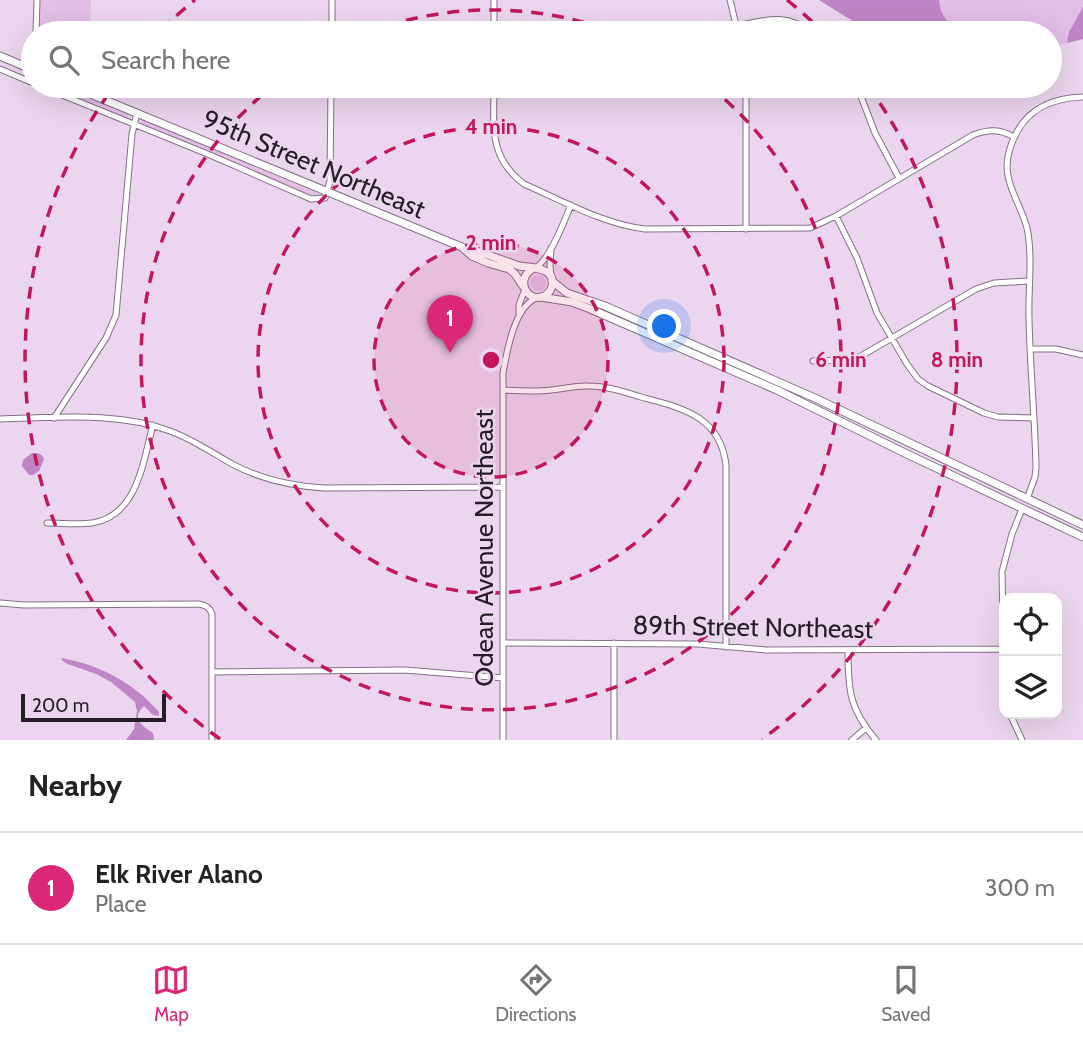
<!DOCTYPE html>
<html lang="en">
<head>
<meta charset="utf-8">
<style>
  :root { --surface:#fff; --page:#f2f2f2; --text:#222; --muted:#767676; --line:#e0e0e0; --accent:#db2777 }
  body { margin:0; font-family:Cabin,sans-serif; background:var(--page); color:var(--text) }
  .controls { position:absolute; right:21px; bottom:21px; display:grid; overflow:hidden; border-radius:14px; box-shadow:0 7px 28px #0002 }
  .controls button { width:63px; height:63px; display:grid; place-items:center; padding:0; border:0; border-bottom:2px solid var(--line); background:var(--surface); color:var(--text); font:35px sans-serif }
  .scale { position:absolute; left:21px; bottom:18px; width:145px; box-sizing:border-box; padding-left:7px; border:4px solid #261e27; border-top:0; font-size:19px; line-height:24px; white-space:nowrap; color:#261e27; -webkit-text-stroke:5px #ecd6ef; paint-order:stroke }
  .you { position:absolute; left:665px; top:327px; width:24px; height:24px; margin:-18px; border:5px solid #fff; border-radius:50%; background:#1a73e8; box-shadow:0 0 0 10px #1a73e833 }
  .badge { display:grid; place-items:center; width:46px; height:46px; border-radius:50%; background:var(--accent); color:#fff; font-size:23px; font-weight:700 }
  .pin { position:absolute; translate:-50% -58px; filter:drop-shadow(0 2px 4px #0008) }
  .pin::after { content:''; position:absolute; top:37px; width:24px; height:21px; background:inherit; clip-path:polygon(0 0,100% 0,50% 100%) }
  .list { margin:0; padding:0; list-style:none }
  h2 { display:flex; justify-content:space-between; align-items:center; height:91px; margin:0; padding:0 28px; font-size:30px }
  h2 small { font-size:23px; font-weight:400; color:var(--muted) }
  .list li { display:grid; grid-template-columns:46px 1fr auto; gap:21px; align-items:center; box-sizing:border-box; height:112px; padding:0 28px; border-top:2px solid var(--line) }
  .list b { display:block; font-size:26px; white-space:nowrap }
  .list p { margin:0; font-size:23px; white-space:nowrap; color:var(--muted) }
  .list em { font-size:23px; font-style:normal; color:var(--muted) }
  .icon { flex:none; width:38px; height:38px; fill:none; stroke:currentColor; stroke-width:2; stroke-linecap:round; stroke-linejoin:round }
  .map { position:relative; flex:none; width:1083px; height:740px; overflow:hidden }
  .search { position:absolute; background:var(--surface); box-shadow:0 7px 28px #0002; left:21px; right:21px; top:21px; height:77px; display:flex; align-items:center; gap:18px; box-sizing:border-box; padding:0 24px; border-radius:38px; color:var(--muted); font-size:26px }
  .sheet { height:203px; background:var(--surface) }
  nav { display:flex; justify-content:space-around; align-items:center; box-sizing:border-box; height:98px; border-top:2px solid var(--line); background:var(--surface); font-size:19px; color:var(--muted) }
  nav a { display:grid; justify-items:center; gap:4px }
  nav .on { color:var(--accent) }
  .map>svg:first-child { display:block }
  .green { fill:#e3bee7 }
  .forest { fill:#bf85c6 }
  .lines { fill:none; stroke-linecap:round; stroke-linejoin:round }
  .minor-casing { stroke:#847187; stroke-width:7 }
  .major-casing { stroke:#847187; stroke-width:9 }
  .minor { stroke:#fff; stroke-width:5 }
  .major { stroke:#fff; stroke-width:7 }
  .ring { fill:none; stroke:#c2185b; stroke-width:3.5; stroke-dasharray:12 9 }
  .labels { text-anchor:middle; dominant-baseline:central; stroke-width:5; stroke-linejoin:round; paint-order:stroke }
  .street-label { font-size:26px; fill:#261e27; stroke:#ecd6ef }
  .centre { fill:#c2185b; stroke:#ecd6ef; stroke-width:3.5 }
  .ring-label { font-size:21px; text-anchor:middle; font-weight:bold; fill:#c2185b; stroke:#ecd6ef; stroke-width:5; stroke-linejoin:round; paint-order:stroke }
</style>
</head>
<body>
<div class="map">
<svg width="1083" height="740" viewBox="0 0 1083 740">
  <rect width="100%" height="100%" fill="#ecd6ef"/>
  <path class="green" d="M39,0H91L90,33H38Z
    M819,0H1083V39L1050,48V33H877L856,23Z
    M48,86H60L128,115L131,119H128Z
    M142,120L320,194L321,195H310L141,126L138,123Z
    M530 283a8 8 0 1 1 16 0a8 8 0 1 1-16 0Z"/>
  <path class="forest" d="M819,0H939C940,16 949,24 961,33H877L856,23Z
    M1083,7V39L1067,43L1069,32Z
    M32,453C37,453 42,453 44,459L39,471L33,475H29L22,466L23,460Z
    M62,658C100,665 134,683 159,712V716L153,715L144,706C130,719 143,726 153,733L154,740H126L134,729L137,711L135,702L111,682L96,674L65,663L61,659Z"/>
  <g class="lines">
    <g class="minor-casing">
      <path id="minor" d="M332,0V33
        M494,0V33
        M730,0L738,33
        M737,26C770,19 784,13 814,33
        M36,33L37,0
        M0,69L33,83
        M40,86L210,155L311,199L325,198L330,181L331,86
        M494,86C494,126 488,157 524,184C563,201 603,224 645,229L810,228L836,216L973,135C989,129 1000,129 1014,137
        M857,86L875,133L899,178
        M836,216L857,258L877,313L907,364L918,379L928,386L984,413L998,417L1033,418
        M746,229V86
        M551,248L550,265L551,277
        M535,268C550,260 564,221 571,205
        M519,313V305L525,289
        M1030,349H1056L1083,355
        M813,361L846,360L861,356L976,289L994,283L1029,281
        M503,390C519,391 536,392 551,390C564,389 576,385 589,386C607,386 624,392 641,397C681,408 720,415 726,465V647
        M54,418L106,338L116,315L132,134L137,113
        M0,419C56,418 116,411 170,431C192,439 211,452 232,464C260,479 292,486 324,488L503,487
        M1027,499L1035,477L1036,467C1035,418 1030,368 1029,318C1028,290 1033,256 1027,228C1020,201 1001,181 1009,152C1019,114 1045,98 1083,97
        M47,523C62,523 78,525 92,523C138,516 143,461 153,425
        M0,603L24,605L199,604C205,605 210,607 212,614V740
        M503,643L698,644L766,650L1003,649
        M614,643V740
        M848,650C848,689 849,709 876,740
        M1004,666L1002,572L1012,534L1022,509
        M212,672L405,670L503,678
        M1010,714L1022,740
        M503,740V373C507,351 514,308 536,298
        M852,740L866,728"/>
    </g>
    <g class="major-casing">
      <path id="major" d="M0,56L33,70
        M71,86L464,248L474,250L519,266C531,268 556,267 552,286C551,290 549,293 546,295C528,306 513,279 534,268
        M464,249L472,256L488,263L509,269L515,274L523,286
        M552,281L567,293L605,306L817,399L1083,525
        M541,297L572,302L588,308L777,390L909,455L1083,537"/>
    </g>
    <use href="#minor" class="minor"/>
    <use href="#major" class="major"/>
  </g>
  <circle cx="491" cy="360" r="117" fill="#c2185b" fill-opacity=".12"/>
  <g class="ring">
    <circle cx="491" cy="360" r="117"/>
    <circle cx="491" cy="360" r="233"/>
    <path d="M366 33A350 350 0 0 1 616 33M709 86A350 350 0 1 1 273 86"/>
    <path d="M220 739A466 466 0 0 1 114 86M161 30A466 466 0 0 1 195 0M787 0A466 466 0 0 1 821 30M868 86A466 466 0 0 1 762 739"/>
  </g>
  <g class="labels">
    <g class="street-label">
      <text transform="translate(314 164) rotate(23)">95th Street Northeast</text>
      <text transform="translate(484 548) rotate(-90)">Odean Avenue Northeast</text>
      <text transform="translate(753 627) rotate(1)">89th Street Northeast</text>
    </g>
  </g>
  <circle cx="491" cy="360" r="10" class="centre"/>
  <g class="ring-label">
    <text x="491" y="134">4 min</text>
    <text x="491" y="250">2 min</text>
    <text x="841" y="367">6 min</text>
    <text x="957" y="367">8 min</text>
  </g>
</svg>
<div class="controls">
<button><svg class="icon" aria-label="locate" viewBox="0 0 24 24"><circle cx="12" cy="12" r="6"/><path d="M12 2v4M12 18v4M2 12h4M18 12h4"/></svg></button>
<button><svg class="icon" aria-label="layers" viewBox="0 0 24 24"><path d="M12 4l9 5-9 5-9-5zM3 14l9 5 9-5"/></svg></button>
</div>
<div class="scale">200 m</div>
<div class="you"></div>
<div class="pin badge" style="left:450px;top:353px">1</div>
<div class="search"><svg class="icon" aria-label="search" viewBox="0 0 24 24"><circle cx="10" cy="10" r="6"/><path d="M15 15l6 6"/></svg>Search here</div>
</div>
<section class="sheet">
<h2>Nearby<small></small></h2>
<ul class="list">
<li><span class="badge">1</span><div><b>Elk River Alano</b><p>Place</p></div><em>300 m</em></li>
</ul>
</section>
<nav>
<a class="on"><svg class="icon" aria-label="map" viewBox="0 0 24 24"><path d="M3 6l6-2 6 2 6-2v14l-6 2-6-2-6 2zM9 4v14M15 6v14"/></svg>Map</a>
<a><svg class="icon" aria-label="directions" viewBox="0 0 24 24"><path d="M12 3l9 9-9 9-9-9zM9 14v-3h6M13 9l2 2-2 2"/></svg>Directions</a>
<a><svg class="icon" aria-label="saved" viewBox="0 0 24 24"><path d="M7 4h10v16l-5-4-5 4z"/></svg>Saved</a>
</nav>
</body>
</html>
